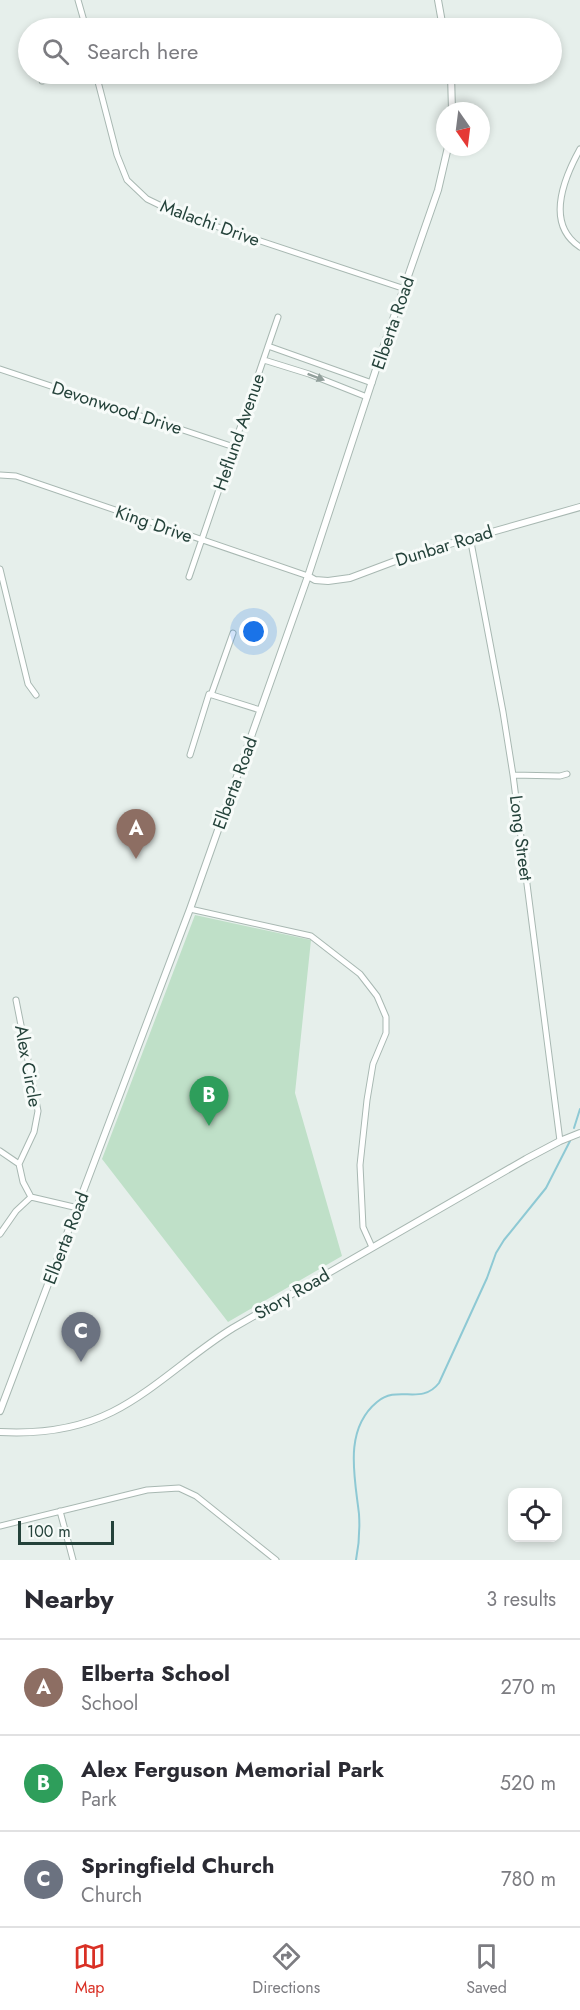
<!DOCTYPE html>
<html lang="en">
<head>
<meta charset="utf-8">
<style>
  :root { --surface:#fff; --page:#f7f7f7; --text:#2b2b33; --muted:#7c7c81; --line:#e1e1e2; --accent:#d93025 }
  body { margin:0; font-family:Jost,sans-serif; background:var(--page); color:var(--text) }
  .controls { position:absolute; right:18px; bottom:18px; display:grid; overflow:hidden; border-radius:12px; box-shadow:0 3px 9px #0003 }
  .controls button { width:54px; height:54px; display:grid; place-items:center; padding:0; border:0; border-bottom:2px solid var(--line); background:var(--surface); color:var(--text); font:30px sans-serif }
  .compass { position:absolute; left:436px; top:102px; width:54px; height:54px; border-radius:50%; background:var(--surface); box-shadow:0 3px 9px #0003; rotate:166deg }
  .scale { position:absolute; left:18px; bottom:15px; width:96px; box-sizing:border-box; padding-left:6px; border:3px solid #24423a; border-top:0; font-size:16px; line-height:21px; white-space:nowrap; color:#24423a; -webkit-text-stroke:4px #f7fbf9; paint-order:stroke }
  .you { position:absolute; left:254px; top:632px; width:21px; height:21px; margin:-15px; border:4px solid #fff; border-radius:50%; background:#1a73e8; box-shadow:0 0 0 9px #1a73e833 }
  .badge { display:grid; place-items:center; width:39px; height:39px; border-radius:50%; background:var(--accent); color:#fff; font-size:20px; font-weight:700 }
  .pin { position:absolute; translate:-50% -50px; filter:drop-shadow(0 2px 3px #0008) }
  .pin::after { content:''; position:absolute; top:32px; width:21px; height:18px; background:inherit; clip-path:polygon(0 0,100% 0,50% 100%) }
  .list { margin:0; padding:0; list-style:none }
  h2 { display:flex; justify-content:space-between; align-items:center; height:78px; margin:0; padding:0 24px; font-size:26px }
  h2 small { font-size:20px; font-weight:400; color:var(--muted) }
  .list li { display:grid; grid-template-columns:39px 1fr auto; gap:18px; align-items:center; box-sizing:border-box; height:96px; padding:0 24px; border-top:2px solid var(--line) }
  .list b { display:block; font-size:22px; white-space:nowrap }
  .list p { margin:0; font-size:20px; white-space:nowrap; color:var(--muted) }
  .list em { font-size:20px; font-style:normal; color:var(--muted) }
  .icon { flex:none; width:33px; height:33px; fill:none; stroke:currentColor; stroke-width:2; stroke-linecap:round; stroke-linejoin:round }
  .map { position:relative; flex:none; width:580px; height:1560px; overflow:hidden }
  .search { position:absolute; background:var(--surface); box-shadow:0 3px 9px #0003; left:18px; right:18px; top:18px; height:66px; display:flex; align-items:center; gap:15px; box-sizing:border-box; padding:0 21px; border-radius:33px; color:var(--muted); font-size:22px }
  .sheet { height:366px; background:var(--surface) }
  nav { display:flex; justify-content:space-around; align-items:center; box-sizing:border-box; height:84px; border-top:2px solid var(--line); background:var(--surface); font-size:16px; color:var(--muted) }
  nav a { display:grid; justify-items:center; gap:3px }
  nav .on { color:var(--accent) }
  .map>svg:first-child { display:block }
  .green { fill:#bfe0c8 }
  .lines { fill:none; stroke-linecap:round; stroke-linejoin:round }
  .stream { stroke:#8ec9d4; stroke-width:2 }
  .minor-casing { stroke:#a8b8b2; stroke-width:7 }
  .tertiary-casing { stroke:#a8b8b2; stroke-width:8 }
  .minor { stroke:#fff; stroke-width:5 }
  .tertiary { stroke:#fff; stroke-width:6 }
  .oneway { fill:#92a09c }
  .labels { text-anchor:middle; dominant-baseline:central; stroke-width:6; stroke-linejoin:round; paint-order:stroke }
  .street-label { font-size:18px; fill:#24423a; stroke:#f7fbf9 }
</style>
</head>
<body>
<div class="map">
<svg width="580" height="1560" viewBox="0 0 580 1560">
  <rect width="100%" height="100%" fill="#e6efeb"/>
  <path class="green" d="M195,915L311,940L295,1093L342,1256L228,1322L102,1159Z"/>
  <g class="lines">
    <path class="stream" d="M574,1128L580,1109
      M356,1560C359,1545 360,1530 359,1514C355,1478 343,1430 377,1402C398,1384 421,1406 439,1383L487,1278L496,1253L504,1240L546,1188L570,1141"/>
    <g class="minor-casing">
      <path id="minor" d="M78,0L86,28
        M96,74L117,155L127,180L147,199L176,213L405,289
        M42,81L69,74
        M580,149C564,178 545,224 580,247
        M268,346L372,383
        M264,360L309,374L367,397
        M0,369L234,447
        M0,475L16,476L308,576
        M470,537L503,712L513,775L560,1141
        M0,569L28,684L36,695
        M189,577L278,317
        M211,695L233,633
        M190,755L209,694L260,710
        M513,775L560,776L567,774
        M190,909L311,936L360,974L377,996L386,1017V1033L373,1064L367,1100L360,1165L363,1227L372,1247
        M16,1000L38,1111L34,1132L19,1164
        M0,1151L19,1164L23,1182L31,1197L78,1208
        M0,1234L16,1211L31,1197
        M60,1511L73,1560
        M0,1526L147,1490L179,1488L196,1496L276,1560"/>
    </g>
    <g class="tertiary-casing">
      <path id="tertiary" d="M438,0L443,28
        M451,74L452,111
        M308,576L315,580L328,581L350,578L414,554L580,507
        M0,1411L190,909L308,576L382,351L438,190L448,147
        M0,1432C37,1434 78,1429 112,1412C154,1391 192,1353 233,1328L526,1159L560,1141L580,1133"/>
    </g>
    <use href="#minor" class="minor"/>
    <use href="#tertiary" class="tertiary"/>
  </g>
  <defs><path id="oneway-solid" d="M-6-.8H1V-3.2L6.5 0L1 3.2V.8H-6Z" transform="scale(1.5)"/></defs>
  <use class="oneway" href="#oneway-solid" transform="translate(316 377) rotate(21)"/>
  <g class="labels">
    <g class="street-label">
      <text transform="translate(210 223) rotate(20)">Malachi Drive</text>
      <text transform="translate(393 323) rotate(-71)">Elberta Road</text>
      <text transform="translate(117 408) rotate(18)">Devonwood Drive</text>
      <text transform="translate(239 432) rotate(-71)">Heflund Avenue</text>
      <text transform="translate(154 524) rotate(19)">King Drive</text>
      <text transform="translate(444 546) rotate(-17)">Dunbar Road</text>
      <text transform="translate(235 783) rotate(-70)">Elberta Road</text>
      <text transform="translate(521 838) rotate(83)">Long Street</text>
      <text transform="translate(28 1066) rotate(80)">Alex Circle</text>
      <text transform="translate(66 1238) rotate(-69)">Elberta Road</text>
      <text transform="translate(292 1294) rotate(-30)">Story Road</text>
    </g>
  </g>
</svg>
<div class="controls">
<button><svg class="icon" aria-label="locate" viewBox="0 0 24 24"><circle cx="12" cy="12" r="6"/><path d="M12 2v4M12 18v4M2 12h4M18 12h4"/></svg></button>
</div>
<svg class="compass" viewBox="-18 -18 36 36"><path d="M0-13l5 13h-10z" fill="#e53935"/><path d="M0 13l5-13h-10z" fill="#7c7c81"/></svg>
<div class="scale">100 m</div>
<div class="you"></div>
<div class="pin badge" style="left:136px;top:859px;background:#8d6e63">A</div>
<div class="pin badge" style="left:209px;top:1126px;background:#2e9e5b">B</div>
<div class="pin badge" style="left:81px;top:1362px;background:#6b7280">C</div>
<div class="search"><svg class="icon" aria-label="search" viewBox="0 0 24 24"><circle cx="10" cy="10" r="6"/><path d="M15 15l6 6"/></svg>Search here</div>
</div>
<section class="sheet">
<h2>Nearby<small>3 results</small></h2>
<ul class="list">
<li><span class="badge" style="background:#8d6e63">A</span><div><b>Elberta School</b><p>School</p></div><em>270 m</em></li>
<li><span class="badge" style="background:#2e9e5b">B</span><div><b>Alex Ferguson Memorial Park</b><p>Park</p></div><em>520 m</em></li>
<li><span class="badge" style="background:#6b7280">C</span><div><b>Springfield Church</b><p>Church</p></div><em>780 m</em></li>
</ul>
</section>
<nav>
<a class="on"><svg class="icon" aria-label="map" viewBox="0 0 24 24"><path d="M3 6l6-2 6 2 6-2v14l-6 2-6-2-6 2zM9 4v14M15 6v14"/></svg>Map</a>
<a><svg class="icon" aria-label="directions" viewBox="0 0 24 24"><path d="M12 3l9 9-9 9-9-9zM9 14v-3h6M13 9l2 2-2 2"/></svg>Directions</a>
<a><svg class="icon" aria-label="saved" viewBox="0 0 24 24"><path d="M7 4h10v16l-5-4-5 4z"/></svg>Saved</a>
</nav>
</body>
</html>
